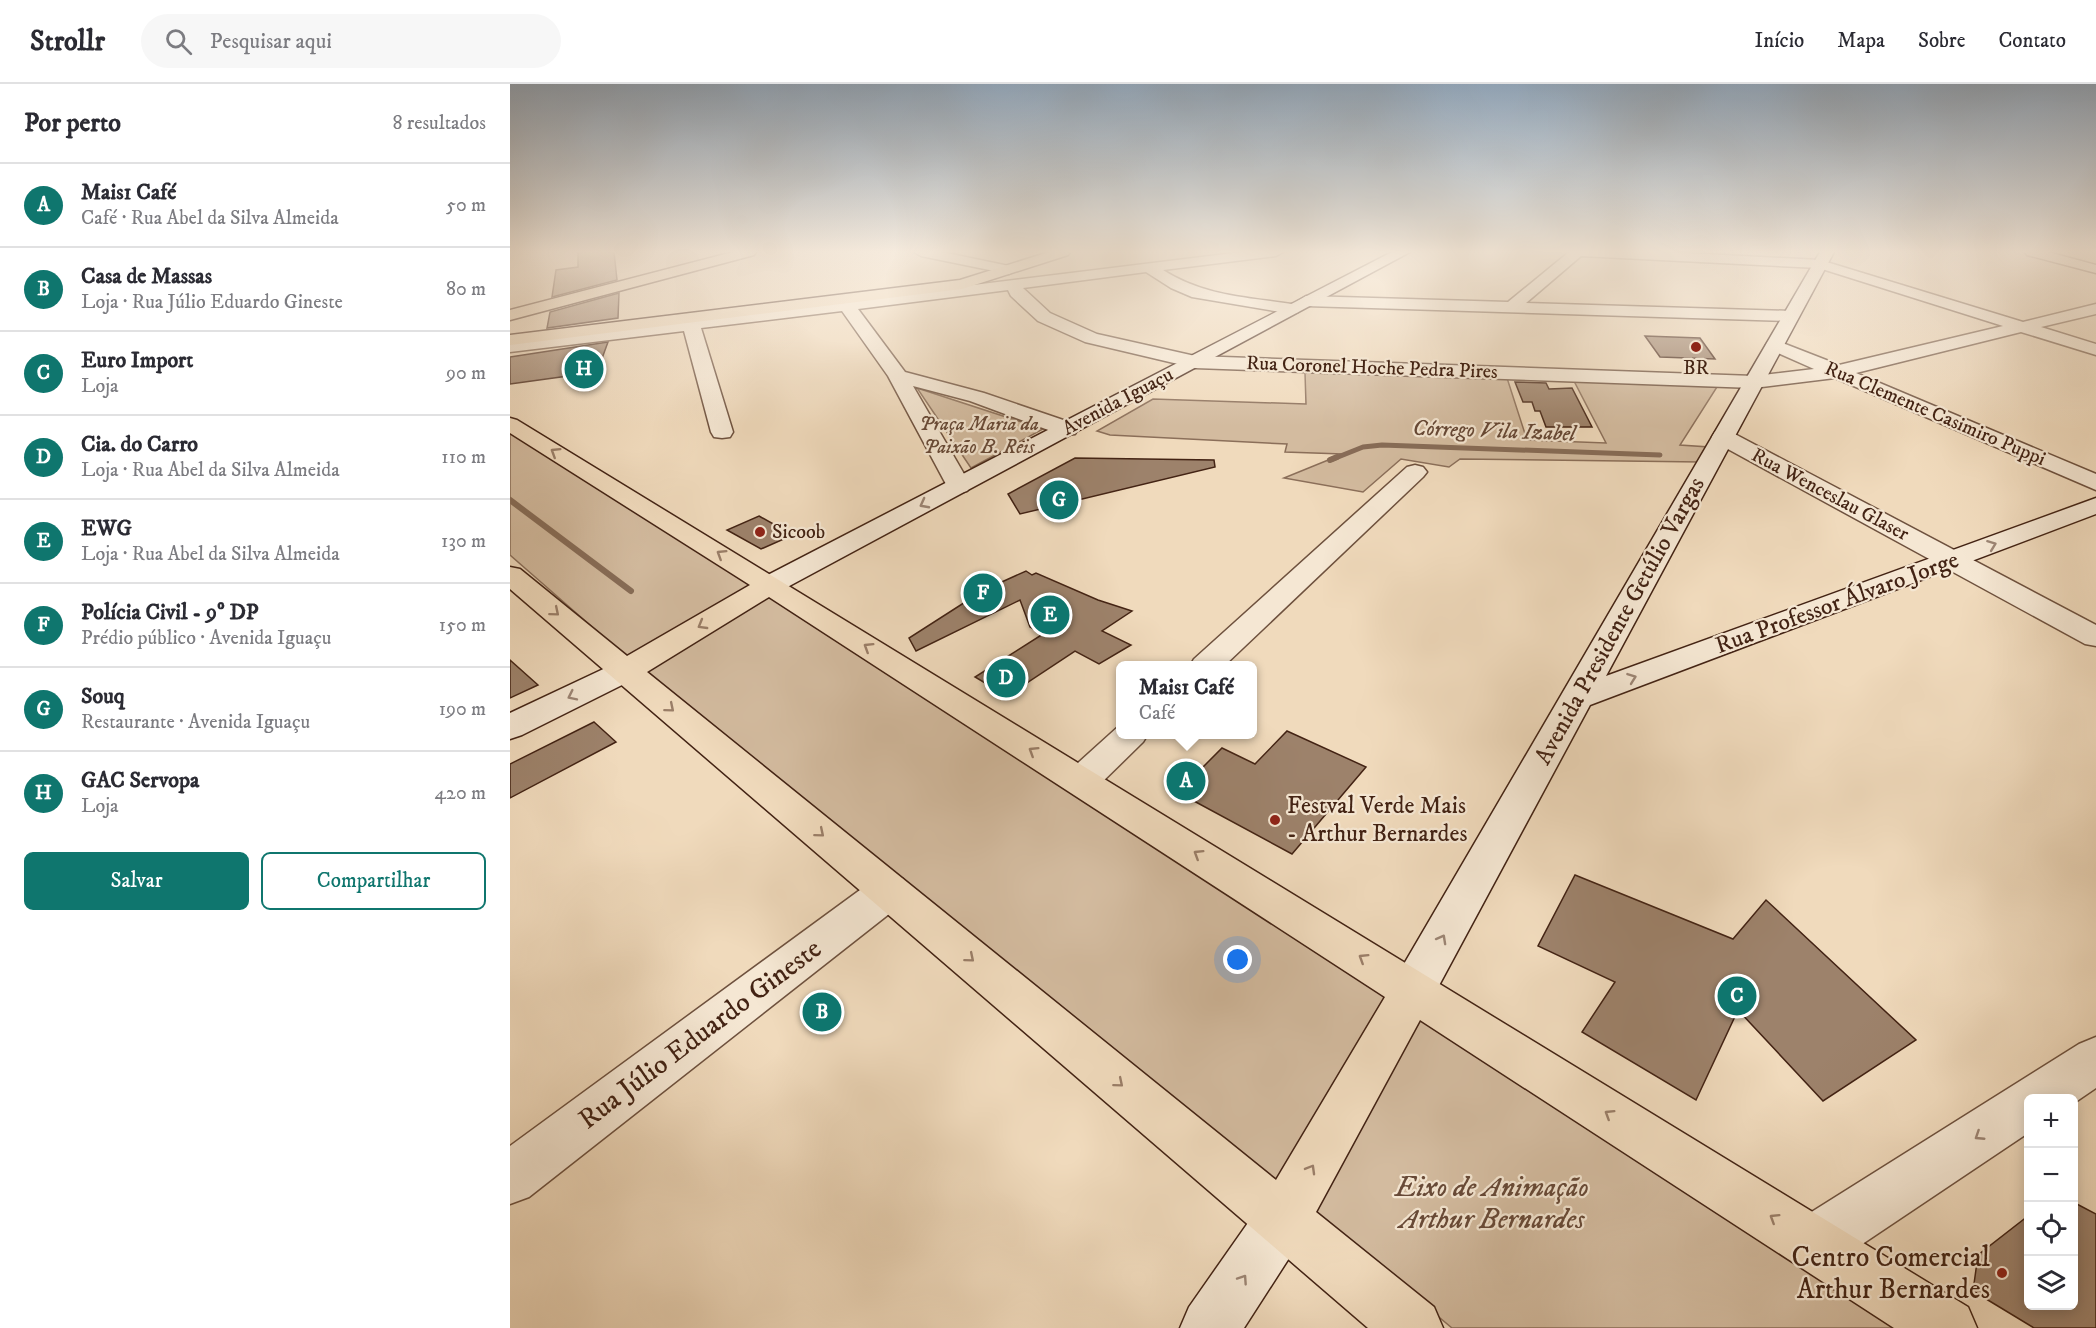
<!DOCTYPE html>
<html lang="pt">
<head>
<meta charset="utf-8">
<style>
  :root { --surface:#fff; --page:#f7f7f7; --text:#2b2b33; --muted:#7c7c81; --line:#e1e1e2; --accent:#0f766e }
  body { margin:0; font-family:"IM FELL DW Pica",serif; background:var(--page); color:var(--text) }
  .controls { position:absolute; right:18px; bottom:18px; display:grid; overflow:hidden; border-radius:9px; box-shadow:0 3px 15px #0003 }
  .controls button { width:54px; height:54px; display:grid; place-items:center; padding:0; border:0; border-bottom:2px solid var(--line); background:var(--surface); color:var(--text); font:30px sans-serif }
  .you { position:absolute; left:728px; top:876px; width:21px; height:21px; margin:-15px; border:4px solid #fff; border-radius:50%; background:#1a73e8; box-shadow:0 0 0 9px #1a73e833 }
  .badge { display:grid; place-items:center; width:39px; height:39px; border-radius:50%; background:var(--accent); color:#fff; font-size:20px; font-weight:700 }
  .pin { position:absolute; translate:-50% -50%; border:3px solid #fff; box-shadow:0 2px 6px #0006 }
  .popup { position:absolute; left:606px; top:577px; width:141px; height:78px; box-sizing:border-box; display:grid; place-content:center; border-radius:9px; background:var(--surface); filter:drop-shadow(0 2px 4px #0005); font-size:20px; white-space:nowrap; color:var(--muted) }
  .popup b { font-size:22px; color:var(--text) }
  .popup::after { content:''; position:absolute; left:50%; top:100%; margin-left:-12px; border:12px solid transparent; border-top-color:var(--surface) }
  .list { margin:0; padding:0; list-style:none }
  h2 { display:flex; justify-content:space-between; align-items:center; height:78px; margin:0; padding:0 24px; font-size:26px }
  h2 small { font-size:20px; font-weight:400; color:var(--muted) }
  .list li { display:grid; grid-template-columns:39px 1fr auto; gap:18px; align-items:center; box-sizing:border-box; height:84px; padding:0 24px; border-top:2px solid var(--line) }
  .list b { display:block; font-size:22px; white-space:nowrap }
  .list p { margin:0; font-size:20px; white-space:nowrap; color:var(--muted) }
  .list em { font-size:20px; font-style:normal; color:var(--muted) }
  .actions { display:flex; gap:12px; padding:18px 24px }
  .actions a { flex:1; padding:14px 0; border:2px solid var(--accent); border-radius:9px; text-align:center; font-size:21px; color:var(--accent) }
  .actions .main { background:var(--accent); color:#fff }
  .icon { flex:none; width:33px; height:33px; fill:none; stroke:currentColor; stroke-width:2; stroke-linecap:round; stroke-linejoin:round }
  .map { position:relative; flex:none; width:1586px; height:1244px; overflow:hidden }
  header { display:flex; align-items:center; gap:36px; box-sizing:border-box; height:84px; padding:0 30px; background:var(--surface); border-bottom:2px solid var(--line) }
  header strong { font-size:28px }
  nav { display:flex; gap:33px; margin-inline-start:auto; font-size:21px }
  .search { width:420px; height:54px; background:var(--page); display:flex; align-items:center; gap:15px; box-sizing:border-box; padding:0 21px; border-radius:33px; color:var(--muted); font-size:22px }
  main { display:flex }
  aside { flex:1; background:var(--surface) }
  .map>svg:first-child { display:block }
  .green { fill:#d3bb9f; stroke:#8b6f5a; stroke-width:1.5 }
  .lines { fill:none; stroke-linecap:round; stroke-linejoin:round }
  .stream-far1 { stroke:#876c57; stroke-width:5 }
  .stream { stroke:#876c57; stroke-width:6 }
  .building { fill:#9d826b; stroke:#432314; stroke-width:1.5 }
  .street-casing { stroke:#6e513e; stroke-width:3 }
  .secondary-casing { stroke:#432314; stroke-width:3 }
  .primary-casing { stroke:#432314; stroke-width:3 }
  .street { fill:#f5e7d3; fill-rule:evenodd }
  .secondary { fill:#f5e7d3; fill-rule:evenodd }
  .primary { fill:#f0dabc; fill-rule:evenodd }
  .oneway { stroke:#9a7e68 }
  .oneway2 { stroke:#9c8574 }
  .poi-dot { fill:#8f2418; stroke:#f5e7d3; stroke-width:2 }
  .labels { text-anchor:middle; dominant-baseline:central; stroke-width:4.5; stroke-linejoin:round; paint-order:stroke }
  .far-street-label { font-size:20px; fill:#432314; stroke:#f5e7d3 }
  .far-poi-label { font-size:20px; fill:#432314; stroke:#f5e7d3 }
  .far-park-label { font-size:20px; font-style:italic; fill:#674937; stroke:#f5e7d3 }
  .far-water-label { font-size:22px; font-style:italic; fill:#654735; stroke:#f5e7d3 }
  .street-label { font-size:24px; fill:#432314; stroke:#f5e7d3 }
  .poi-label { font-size:24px; fill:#432314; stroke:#f5e7d3; text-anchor:start }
  .near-street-label { font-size:28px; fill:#432314; stroke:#f5e7d3 }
  .near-park-label { font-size:28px; font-style:italic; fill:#674937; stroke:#f5e7d3 }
  .near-poi-label { font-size:28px; fill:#432314; stroke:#f5e7d3; text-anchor:end }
</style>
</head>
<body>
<header>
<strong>Strollr</strong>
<div class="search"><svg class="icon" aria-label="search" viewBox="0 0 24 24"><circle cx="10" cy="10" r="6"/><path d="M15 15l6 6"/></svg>Pesquisar aqui</div>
<nav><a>Início</a><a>Mapa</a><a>Sobre</a><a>Contato</a></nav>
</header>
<main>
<aside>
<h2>Por perto<small>8 resultados</small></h2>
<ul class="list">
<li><span class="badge">A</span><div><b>Mais1 Café</b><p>Café · Rua Abel da Silva Almeida</p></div><em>50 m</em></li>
<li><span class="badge">B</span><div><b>Casa de Massas</b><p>Loja · Rua Júlio Eduardo Gineste</p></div><em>80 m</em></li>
<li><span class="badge">C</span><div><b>Euro Import</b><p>Loja</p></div><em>90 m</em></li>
<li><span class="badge">D</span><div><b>Cia. do Carro</b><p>Loja · Rua Abel da Silva Almeida</p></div><em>110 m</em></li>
<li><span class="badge">E</span><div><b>EWG</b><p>Loja · Rua Abel da Silva Almeida</p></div><em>130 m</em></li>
<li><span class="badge">F</span><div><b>Polícia Civil - 9º DP</b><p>Prédio público · Avenida Iguaçu</p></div><em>150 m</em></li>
<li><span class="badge">G</span><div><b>Souq</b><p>Restaurante · Avenida Iguaçu</p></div><em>190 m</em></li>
<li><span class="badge">H</span><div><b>GAC Servopa</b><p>Loja</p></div><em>420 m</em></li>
</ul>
<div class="actions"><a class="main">Salvar</a><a>Compartilhar</a></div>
</aside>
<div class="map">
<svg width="1586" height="1244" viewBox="0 0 1586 1244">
  <rect width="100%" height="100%" fill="#f0dabc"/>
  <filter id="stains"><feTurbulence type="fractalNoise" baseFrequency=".00333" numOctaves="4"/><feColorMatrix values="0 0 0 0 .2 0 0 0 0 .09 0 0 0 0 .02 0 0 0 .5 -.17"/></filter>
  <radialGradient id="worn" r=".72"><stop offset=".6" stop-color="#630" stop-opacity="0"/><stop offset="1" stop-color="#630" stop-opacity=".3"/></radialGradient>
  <path class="green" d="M795,289L997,294L1017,356L1096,359L1064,297L1207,303L1170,361L1199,363L1191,378L950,375L939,383L891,375L853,408L774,394L833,370L775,368L777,360L600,351L587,347L643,315L796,320Z
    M407,304L533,345L461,384Z
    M0,347L1404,1244H942L786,1113L97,556L0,471Z"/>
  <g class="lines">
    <path class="stream-far1" d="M823,375L853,363L872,361L1150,371"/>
    <path class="stream" d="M820,376L827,373
      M0,416L121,507"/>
  </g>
  <path class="building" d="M68,168H104L107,196L42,213L46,186L68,183Z
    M109,209L108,234L37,244L40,228Z
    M1135,252L1190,254L1205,275L1150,273Z
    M98,258L87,288L0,300V273Z
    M1005,298L1036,299L1039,305L1062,304L1082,343H1036L1030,327H1025L1022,318H1013Z
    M565,374L704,376L705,383L510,430L498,410Z
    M249,432L283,451L251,465L217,446Z
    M516,487L522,491L526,489L588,516L622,527L592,547L621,561L589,580L565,567L497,612L465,593L533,550L520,543L510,516L406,567L399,554L474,506Z
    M0,576L28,601L0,614Z
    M84,638L106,658L0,714V680Z
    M777,647L856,683L782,770L658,703L682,680L691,685L712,664L745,680Z
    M1065,791L1223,855L1256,816L1406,956L1313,1017L1228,926L1186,1016L1072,948L1105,898L1028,862Z
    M1563,1118L1586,1130V1244H1524L1463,1207L1468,1171L1518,1132V1221H1563Z"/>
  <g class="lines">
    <g class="street-casing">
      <path id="street" d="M404,168H432L499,182L506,186L499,190L411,172Z
        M732,168H773L766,172L653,186C694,212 735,213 782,220L790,225L788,228L782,230L682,213L661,204L636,188L513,204L540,229L587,250L685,272L1244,292L1304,285L1259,265L1256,261L1259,257L1265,256L1329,281L1493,242L1309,184L1071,172L1016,219L1281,227L1289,232L1281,237L796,222L788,217L796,212L998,218L1059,168H1155L1310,176L1513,238L1586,220V230L1531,243L1586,260V271L1511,248L1346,289L1586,390V406L1325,294L1244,304L685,284L575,258L528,237L501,212L498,206L348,225L395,288L474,309L565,340L568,345L565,350L557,351L549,350L460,317L403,302L461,402L457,407L449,409L441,407L437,402L378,292L332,227L191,244L223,348L220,353L212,354L204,353L201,348L174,247L0,268V258Z
        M1213,346L1221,348L1586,541V562L1575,560L1205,358L1202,353L1205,348Z
        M905,381L913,383L917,388L913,393L714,582H680L684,575L897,383Z
        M610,641V650H638L633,658L584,706L571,710L558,706L553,697L558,688Z
        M379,790L393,795L399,807L393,819L19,1113L0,1120V1062L365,795Z
        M1586,953V1004L1564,1019V1014H1518V1049L1324,1179L1304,1187L1284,1179L1276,1159L1284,1139L1569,960Z"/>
    </g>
    <g class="secondary-casing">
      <path id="secondary" d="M882,168H900L270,507L260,509L250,507L246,501L250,495Z
        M1310,168H1324L1096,592L1586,414V430L1080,621L919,920L903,926L887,920L881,906L887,892Z
        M1515,168H1538L1586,181V189L1517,171Z
        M115,577L126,580L131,587L126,594L12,651L0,655V629L104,580Z
        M773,1108L792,1116L800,1135L792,1154L734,1244H670L679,1223L754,1116Z"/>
    </g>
    <g class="primary-casing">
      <path id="primary" d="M223,168H246L244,171L0,236V226Z
        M539,168H560L558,171L452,205L0,261V251L450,196Z
        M0,334L7,336L1458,1223L1467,1244H1384L910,936L806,1128L924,1223L933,1244H858L0,505V483L10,485L117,572L240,501L0,349ZM259,513L875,913L766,1096L137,588Z"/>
    </g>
    <use href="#street" class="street"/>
    <use href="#secondary" class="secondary"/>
    <use href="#primary" class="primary"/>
  </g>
  <defs><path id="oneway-chevron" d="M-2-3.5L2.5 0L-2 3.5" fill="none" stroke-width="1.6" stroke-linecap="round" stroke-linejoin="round" transform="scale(1.5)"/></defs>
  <g class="oneway">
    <use href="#oneway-chevron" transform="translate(45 368) rotate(-148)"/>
    <use href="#oneway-chevron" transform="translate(211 470) rotate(-148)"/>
    <use href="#oneway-chevron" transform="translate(45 528) rotate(40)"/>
    <use href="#oneway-chevron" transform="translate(192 541) rotate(150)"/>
    <use href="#oneway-chevron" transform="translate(358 563) rotate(-148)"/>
    <use href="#oneway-chevron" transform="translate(160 624) rotate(40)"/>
    <use href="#oneway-chevron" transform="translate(523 667) rotate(-148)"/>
    <use href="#oneway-chevron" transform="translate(310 749) rotate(40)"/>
    <use href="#oneway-chevron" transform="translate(688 770) rotate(-148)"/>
    <use href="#oneway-chevron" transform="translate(460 874) rotate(40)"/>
    <use href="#oneway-chevron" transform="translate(853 874) rotate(-148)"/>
    <use href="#oneway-chevron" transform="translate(609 999) rotate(40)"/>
    <use href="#oneway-chevron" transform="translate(1099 1030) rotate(-148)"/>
    <use href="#oneway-chevron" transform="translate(801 1085) rotate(-60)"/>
    <use href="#oneway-chevron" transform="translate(1264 1134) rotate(-148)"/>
  </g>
  <g class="oneway2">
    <use href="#oneway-chevron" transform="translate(414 420) rotate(152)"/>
    <use href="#oneway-chevron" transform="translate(1482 461) rotate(-21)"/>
    <use href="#oneway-chevron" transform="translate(1122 594) rotate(-20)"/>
    <use href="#oneway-chevron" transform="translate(62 612) rotate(154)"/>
    <use href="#oneway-chevron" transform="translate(932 855) rotate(-61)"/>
    <use href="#oneway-chevron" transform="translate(1469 1052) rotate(147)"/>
    <use href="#oneway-chevron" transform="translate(733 1195) rotate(-56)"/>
  </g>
  <linearGradient id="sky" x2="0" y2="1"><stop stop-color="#93aac0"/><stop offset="0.49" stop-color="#f8eee1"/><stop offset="1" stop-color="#f8eee1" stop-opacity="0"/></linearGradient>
  <rect width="1586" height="342" fill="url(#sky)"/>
  <g class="poi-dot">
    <circle cx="1186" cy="263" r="6"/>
    <circle cx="250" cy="448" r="6"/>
    <circle cx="765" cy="736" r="6"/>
    <circle cx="1492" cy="1189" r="6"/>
  </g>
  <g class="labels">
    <g class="far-street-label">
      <text transform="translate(862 284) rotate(2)">Rua Coronel Hoche Pedra Pires</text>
      <text transform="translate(608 318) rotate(-28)">Avenida Iguaçu</text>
      <text transform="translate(1425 330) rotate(23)">Rua Clemente Casimiro Puppi</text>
      <text transform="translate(1320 411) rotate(28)">Rua Wenceslau Glaser</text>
    </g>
    <g class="far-poi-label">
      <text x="1186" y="284">BR</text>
      <text x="262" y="448" text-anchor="start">Sicoob</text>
    </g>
    <g class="far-park-label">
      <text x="469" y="340">Praça Maria da<tspan x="469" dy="23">Paixão B. Reis</tspan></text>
    </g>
    <g class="far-water-label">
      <text transform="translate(984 347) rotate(2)">Córrego Vila Izabel</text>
    </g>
    <g class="street-label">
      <text transform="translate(1327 519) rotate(-20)">Rua Professor Álvaro Jorge</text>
      <text transform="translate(1110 537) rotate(-61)">Avenida Presidente Getúlio Vargas</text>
    </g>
    <g class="poi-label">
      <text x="777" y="722">Festval Verde Mais<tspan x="777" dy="28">- Arthur Bernardes</tspan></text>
    </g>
    <g class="near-street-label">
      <text transform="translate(190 950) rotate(-37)">Rua Júlio Eduardo Gineste</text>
    </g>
    <g class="near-park-label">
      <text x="982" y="1103">Eixo de Animação<tspan x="982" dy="32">Arthur Bernardes</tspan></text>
    </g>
    <g class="near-poi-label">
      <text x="1480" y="1173">Centro Comercial<tspan x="1480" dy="32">Arthur Bernardes</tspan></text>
    </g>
  </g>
  <rect width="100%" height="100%" filter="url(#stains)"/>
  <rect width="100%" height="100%" fill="url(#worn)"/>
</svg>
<div class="controls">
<button>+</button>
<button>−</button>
<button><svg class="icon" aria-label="locate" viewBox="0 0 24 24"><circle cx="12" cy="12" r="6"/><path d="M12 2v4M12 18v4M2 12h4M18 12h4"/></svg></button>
<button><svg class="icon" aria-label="layers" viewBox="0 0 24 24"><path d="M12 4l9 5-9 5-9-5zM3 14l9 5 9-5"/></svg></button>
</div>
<div class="you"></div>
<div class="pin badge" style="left:676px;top:697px">A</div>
<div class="popup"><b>Mais1 Café</b>Café</div>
<div class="pin badge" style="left:312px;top:928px">B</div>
<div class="pin badge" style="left:1227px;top:912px">C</div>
<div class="pin badge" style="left:496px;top:594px">D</div>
<div class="pin badge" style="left:540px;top:531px">E</div>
<div class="pin badge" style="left:473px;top:509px">F</div>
<div class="pin badge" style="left:549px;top:416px">G</div>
<div class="pin badge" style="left:74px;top:285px">H</div>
</div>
</main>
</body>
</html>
